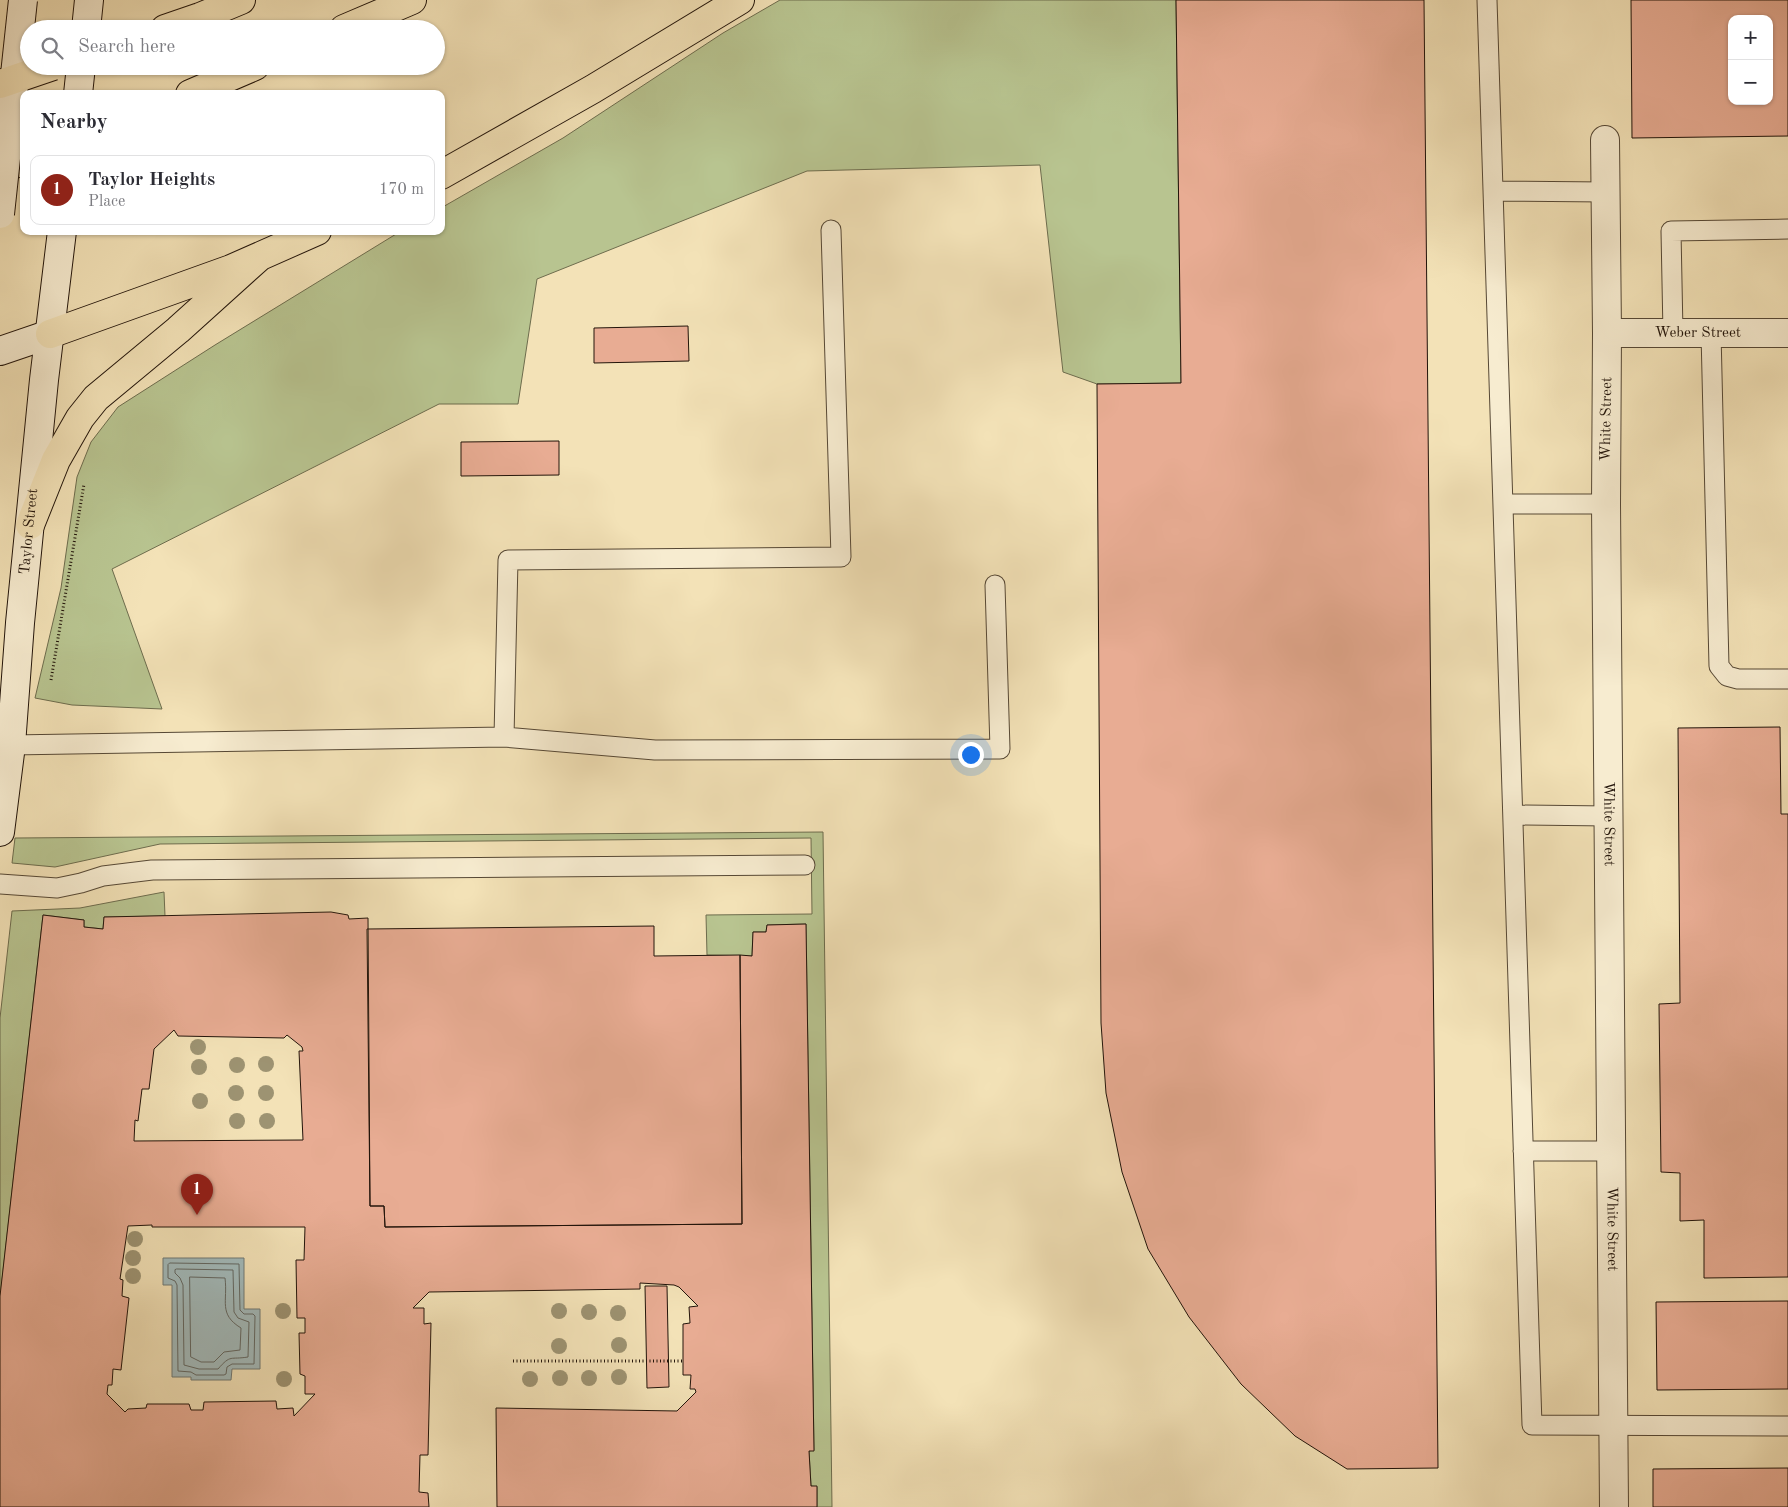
<!DOCTYPE html>
<html lang="en">
<head>
<meta charset="utf-8">
<style>
  :root { --surface:#fff; --page:#f2f2f3; --text:#2b2b33; --muted:#7c7c81; --line:#e1e1e2; --accent:#8f2418 }
  body { margin:0; font-family:"Old Standard TT",serif; background:var(--page); color:var(--text) }
  .controls { position:absolute; right:15px; top:15px; display:grid; overflow:hidden; border-radius:10px; box-shadow:0 1px 4px #0004 }
  .controls button { width:45px; height:45px; display:grid; place-items:center; padding:0; border:0; border-bottom:1px solid var(--line); background:var(--surface); color:var(--text); font:25px sans-serif }
  .you { position:absolute; left:970px; top:754px; width:18px; height:18px; margin:-12px; border:4px solid #fff; border-radius:50%; background:#1a73e8; box-shadow:0 0 0 8px #1a73e833 }
  .badge { display:grid; place-items:center; width:32px; height:32px; border-radius:50%; background:var(--accent); color:#fff; font-size:16px; font-weight:700 }
  .pin { position:absolute; translate:-50% -41px; filter:drop-shadow(0 1px 2px #0008) }
  .pin::after { content:''; position:absolute; top:26px; width:18px; height:15px; background:inherit; clip-path:polygon(0 0,100% 0,50% 100%) }
  .list { margin:0; padding:0; list-style:none }
  h2 { display:flex; justify-content:space-between; align-items:center; height:65px; margin:0; padding:0 20px; font-size:21px }
  h2 small { font-size:16px; font-weight:400; color:var(--muted) }
  .list li { display:grid; grid-template-columns:32px 1fr auto; gap:15px; align-items:center; box-sizing:border-box; height:70px; margin:0 10px 10px; padding:0 10px; border:1px solid var(--line); border-radius:10px }
  .list b { display:block; font-size:19px; white-space:nowrap }
  .list p { margin:0; font-size:16px; white-space:nowrap; color:var(--muted) }
  .list em { font-size:16px; font-style:normal; color:var(--muted) }
  .icon { flex:none; width:28px; height:28px; fill:none; stroke:currentColor; stroke-width:2; stroke-linecap:round; stroke-linejoin:round }
  .map { position:relative; flex:none; width:1788px; height:1507px; overflow:hidden }
  .search { position:absolute; background:var(--surface); box-shadow:0 1px 4px #0004; left:20px; top:20px; width:425px; height:55px; display:flex; align-items:center; gap:12px; box-sizing:border-box; padding:0 18px; border-radius:28px; color:var(--muted); font-size:19px }
  .panel { position:absolute; background:var(--surface); box-shadow:0 1px 4px #0004; left:20px; top:90px; width:425px; height:145px; border-radius:10px }
  .map>svg:first-child { display:block }
  .green { fill:#b8c490; stroke:#6d6c4d }
  .water { fill:#a2babb; stroke:#6f7874 }
  .lines { fill:none; stroke-linecap:round; stroke-linejoin:round }
  .shore { stroke:#626762; stroke-width:1 }
  .building { fill:#e8ac93; stroke:#22140a; fill-rule:evenodd }
  .service-casing { stroke:#564835; stroke-width:21 }
  .minor-casing { stroke:#564835; stroke-width:30 }
  .secondary-casing { stroke:#22140a; stroke-width:30 }
  .motorway-casing { stroke:#22140a; stroke-width:30 }
  .path { stroke:#22140a; stroke-width:3; stroke-dasharray:1 2.5; stroke-linecap:butt }
  .service { stroke:#f7ecd0; stroke-width:19 }
  .minor { stroke:#f7ecd0; stroke-width:28 }
  .secondary { stroke:#f7ecd0; stroke-width:28 }
  .motorway { stroke:#f3e2b7; stroke-width:28 }
  .secondary-bridge-casing { stroke:#22140a; stroke-width:30; stroke-linecap:butt }
  .motorway-bridge-casing { stroke:#22140a; stroke-width:30; stroke-linecap:butt }
  .secondary-bridge { stroke:#f7ecd0; stroke-width:28 }
  .motorway-bridge { stroke:#f3e2b7; stroke-width:28 }
  .tree { fill:#9d9372 }
  .labels { text-anchor:middle; dominant-baseline:central; stroke-width:4.5; stroke-linejoin:round; paint-order:stroke }
  .street-label { font-size:15px; fill:#22140a; stroke:#f7ecd0 }
</style>
</head>
<body>
<div class="map">
<svg width="1788" height="1507" viewBox="0 0 1788 1507">
  <rect width="100%" height="100%" fill="#f3e2b7"/>
  <filter id="stains"><feTurbulence type="fractalNoise" baseFrequency=".004" numOctaves="4"/><feColorMatrix values="0 0 0 0 .2 0 0 0 0 .09 0 0 0 0 .02 0 0 0 .5 -.17"/></filter>
  <radialGradient id="worn" r=".72"><stop offset=".6" stop-color="#630" stop-opacity="0"/><stop offset="1" stop-color="#630" stop-opacity=".3"/></radialGradient>
  <path class="green" d="M780,0H1176L1181,383L1097,384L1063,372L1040,165L807,171L537,279L518,404H439L112,569L162,709L72,705L35,698L61,588L77,477L91,442L118,407L215,345L401,231H441V208L563,138L723,33Z
    M823,832L832,1507H817V1487L811,1486L809,1451L814,1450L806,924L767,925L766,932H753L752,956L707,955L706,915L812,914L811,838L160,844L55,867L12,863L15,838Z
    M164,892L165,916L104,917L103,929L84,927V920L43,915L0,1298V1018L12,911L80,908Z"/>
  <path class="water" d="M163,1258H244V1309H260V1369H232L231,1380H191V1377H172V1285H163Z"/>
  <g class="lines">
    <path class="shore" d="M170,1263L239,1264L240,1310L244,1314H253L255,1316L254,1364H232L227,1367L226,1374L224,1375H196L191,1372L178,1371L177,1285L175,1281L168,1278V1265Z
      M177,1269L233,1270L234,1312L238,1318L249,1322L248,1357C230,1360 231,1354 218,1369H199L184,1365L183,1285L180,1278L175,1273V1270Z
      M190,1277L225,1278C228,1301 218,1314 241,1328L240,1350L224,1352L214,1362H201L191,1357Z"/>
  </g>
  <path class="building" d="M1176,0H1424L1438,1468L1347,1469L1295,1436L1241,1384L1189,1317L1148,1249L1122,1172L1106,1093L1101,1023L1097,384L1181,383Z
    M1631,0H1788V136L1632,138ZM1732,19H1769V101H1732Z
    M688,326L689,361L594,363V328Z
    M559,441V475L461,476V442Z
    M1780,727L1781,814H1788V1277L1704,1278V1220L1680,1221V1173L1661,1172L1659,1004L1680,1003L1678,728Z
    M331,912L348,915L349,919L368,918L370,1206H384L385,1227L742,1224L740,955L752,956L753,932H766L767,925L806,924L814,1451H809L811,1486H817V1507H497L496,1408L677,1411L696,1392L695,1389H690L691,1375H683V1324L690,1323L689,1307L698,1306L679,1287L674,1285L640,1283V1289L429,1292L413,1308H424V1324L431,1323L428,1455H420L419,1492L428,1493L429,1507H0V1296L43,915L84,920V927L103,929L104,917ZM174,1030L178,1036L284,1038L287,1035L302,1047L303,1051H299L303,1140L134,1141L135,1120L138,1121L142,1089H149L154,1049ZM152,1225V1227H305L304,1260H296L297,1318H305V1333H299L300,1374L305,1376V1394H315L294,1416L293,1408L277,1409L276,1401L204,1402L203,1410H191L189,1404H147L146,1408L128,1409L125,1412L107,1394L108,1385H112L113,1369L121,1370L129,1298L122,1296L123,1280L120,1279L128,1226Z
    M654,926V956L740,955L742,1224L385,1227L384,1206H370L367,929Z
    M645,1286H667L669,1387L647,1388Z
    M1788,1301V1389L1657,1390L1656,1302Z
    M1788,1468V1507H1653V1469Z"/>
  <g class="lines">
    <g class="service-casing">
      <path id="service" d="M1487,0L1532,1425L1788,1426
        M1493,191L1605,192
        M1673,333L1671,231L1788,229
        M1711,333L1719,666L1727,676L1738,679H1788
        M1503,504H1606
        M504,737L508,560L841,557L831,230
        M11,745L504,737L655,750L1000,749L995,585
        M1513,815L1609,816
        M0,884L57,888L81,883L103,876L152,870L805,865
        M1523,1151H1612"/>
    </g>
    <g class="minor-casing">
      <g id="minor">
        <path id="s1" d="M1605,140L1607,333L1606,504L1614,1507"/>
        <path id="s2" d="M1607,333H1788"/>
      </g>
    </g>
    <g class="secondary-casing">
      <g id="secondary">
        <path d="M86,29L89,0"/>
        <path d="M78,94L81,66"/>
        <path d="M0,351L50,334"/>
        <path id="s3" d="M0,832L11,745L20,623L44,380L62,231"/>
      </g>
    </g>
    <g class="motorway-casing">
      <path id="motorway" d="M165,29L200,17L241,0
        M344,29L412,0
        M190,94L255,66
        M0,170L24,160
        M441,175L593,89L740,0
        M50,334L231,269L317,231
        M30,525L56,460L80,418L96,398L178,330L259,257"/>
    </g>
    <path class="path" d="M51,680L84,484
      M513,1361H683"/>
    <use href="#service" class="service"/>
    <use href="#minor" class="minor"/>
    <use href="#secondary" class="secondary"/>
    <use href="#motorway" class="motorway"/>
    <g class="secondary-bridge-casing">
      <path id="secondary-bridge" d="M0,214L23,0"/>
    </g>
    <g class="motorway-bridge-casing">
      <path id="motorway-bridge" d="M0,84L53,66"/>
    </g>
    <use href="#secondary-bridge" class="secondary-bridge"/>
    <use href="#motorway-bridge" class="motorway-bridge"/>
  </g>
  <g class="tree">
    <circle cx="198" cy="1047" r="8"/>
    <circle cx="266" cy="1064" r="8"/>
    <circle cx="237" cy="1065" r="8"/>
    <circle cx="199" cy="1067" r="8"/>
    <circle cx="236" cy="1093" r="8"/>
    <circle cx="266" cy="1093" r="8"/>
    <circle cx="200" cy="1101" r="8"/>
    <circle cx="237" cy="1121" r="8"/>
    <circle cx="267" cy="1121" r="8"/>
    <circle cx="135" cy="1239" r="8"/>
    <circle cx="133" cy="1258" r="8"/>
    <circle cx="133" cy="1276" r="8"/>
    <circle cx="283" cy="1311" r="8"/>
    <circle cx="559" cy="1311" r="8"/>
    <circle cx="589" cy="1312" r="8"/>
    <circle cx="618" cy="1313" r="8"/>
    <circle cx="619" cy="1345" r="8"/>
    <circle cx="559" cy="1346" r="8"/>
    <circle cx="619" cy="1377" r="8"/>
    <circle cx="560" cy="1378" r="8"/>
    <circle cx="589" cy="1378" r="8"/>
    <circle cx="284" cy="1379" r="8"/>
    <circle cx="530" cy="1379" r="8"/>
  </g>
  <g class="labels">
    <g class="street-label">
      <text stroke="none"><textPath href="#s2" startOffset="91">Weber Street</textPath></text>
      <text transform="translate(1607 419) rotate(-89)">White Street</text>
      <text stroke="none"><textPath href="#s3" startOffset="302">Taylor Street</textPath></text>
      <text stroke="none"><textPath href="#s1" startOffset="684">White Street</textPath></text>
      <text stroke="none"><textPath href="#s1" startOffset="1089">White Street</textPath></text>
    </g>
  </g>
  <rect width="100%" height="100%" filter="url(#stains)"/>
  <rect width="100%" height="100%" fill="url(#worn)"/>
</svg>
<div class="controls">
<button>+</button>
<button>−</button>
</div>
<div class="you"></div>
<div class="pin badge" style="left:197px;top:1215px">1</div>
<div class="search"><svg class="icon" aria-label="search" viewBox="0 0 24 24"><circle cx="10" cy="10" r="6"/><path d="M15 15l6 6"/></svg>Search here</div>
<section class="panel">
<h2>Nearby<small></small></h2>
<ul class="list">
<li><span class="badge">1</span><div><b>Taylor Heights</b><p>Place</p></div><em>170 m</em></li>
</ul>
</section>
</div>
</body>
</html>
